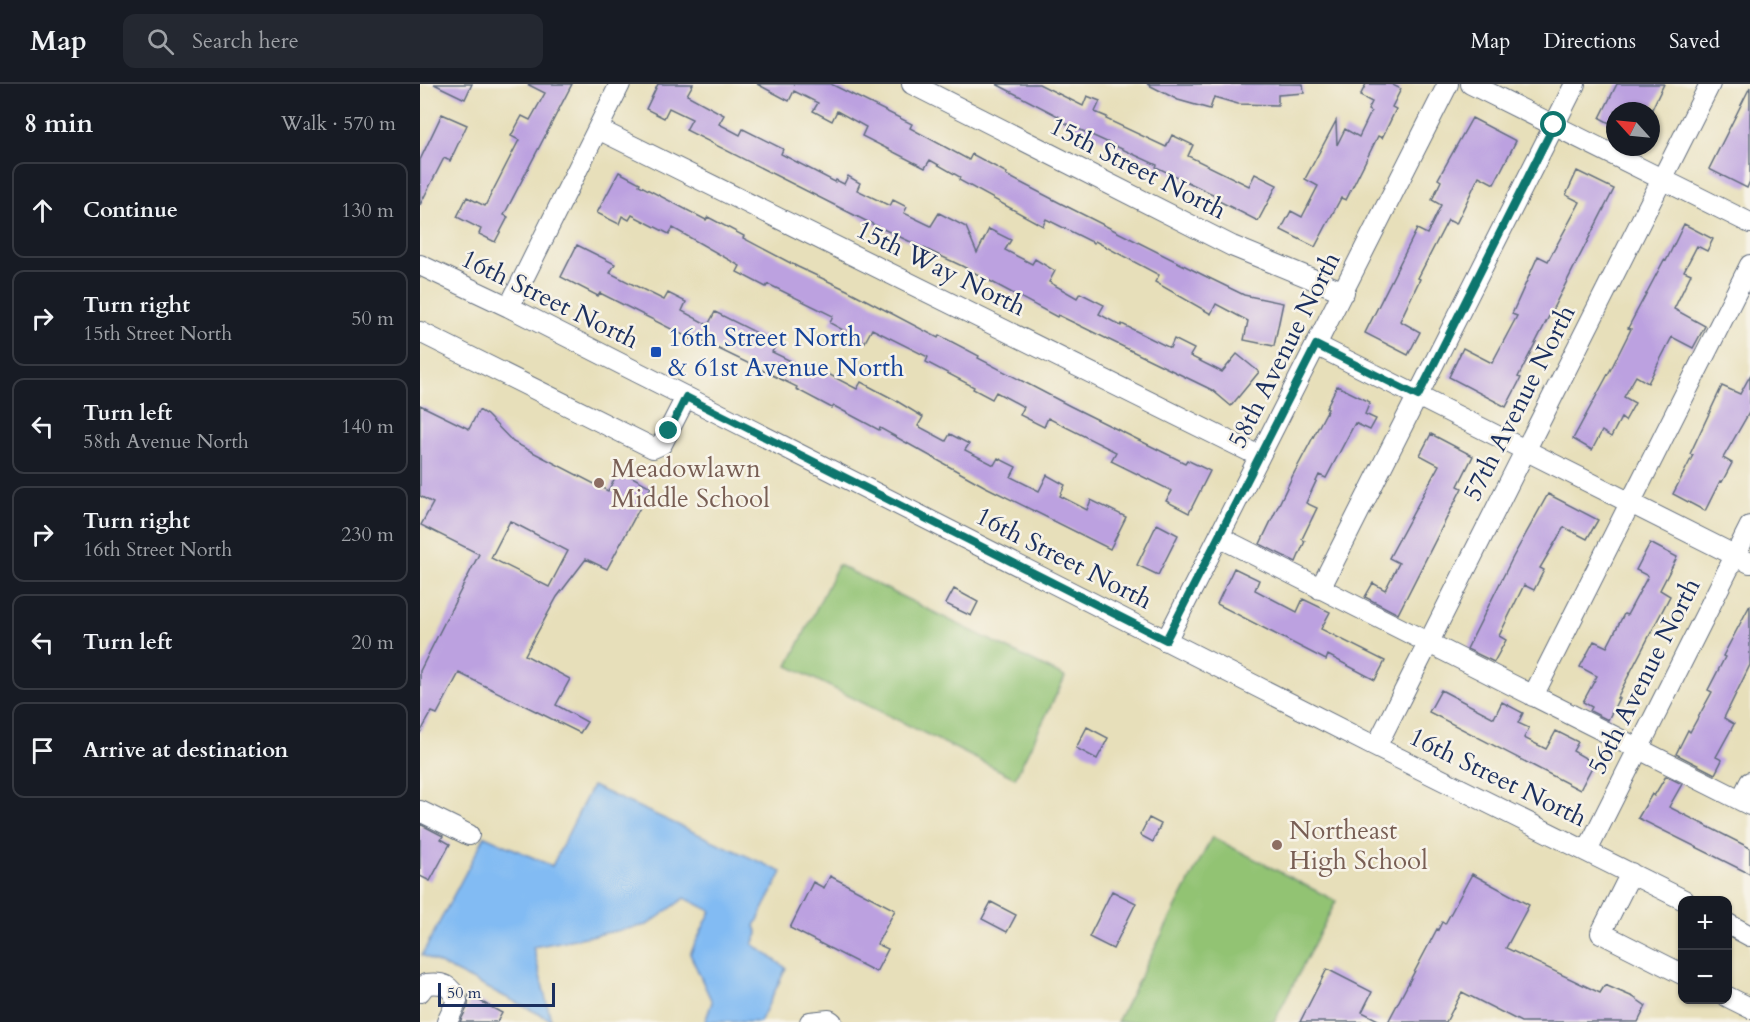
<!DOCTYPE html>
<html lang="en">
<head>
<meta charset="utf-8">
<style>
  :root { --surface:#171b24; --page:#242831; --text:#f1f3f6; --muted:#9ea1a6; --line:#363941 }
  body { margin:0; font-family:Cardo,serif; background:var(--page); color:var(--text) }
  .controls { position:absolute; right:18px; bottom:18px; display:grid; overflow:hidden; border-radius:12px; box-shadow:0 2px 4px #0004 }
  .controls button { width:54px; height:54px; display:grid; place-items:center; padding:0; border:0; border-bottom:2px solid var(--line); background:var(--surface); color:var(--text); font:30px sans-serif }
  .compass { position:absolute; left:1186px; top:18px; width:54px; height:54px; border-radius:50%; background:var(--surface); box-shadow:0 2px 4px #0004; rotate:297deg }
  .scale { position:absolute; left:18px; bottom:15px; width:117px; box-sizing:border-box; padding-left:6px; border:3px solid #1b2f5e; border-top:0; font-size:16px; line-height:21px; white-space:nowrap; color:#1b2f5e; -webkit-text-stroke:4px #f7f3e8; paint-order:stroke }
  .stop { position:absolute; width:18px; height:18px; margin:-14px; border:4px solid #0f766e; border-radius:50%; background:#fff }
  .stop.end { background:#0f766e; border-color:#fff; box-shadow:0 2px 6px #0008 }
  .list { margin:0; padding:0; list-style:none }
  h2 { display:flex; justify-content:space-between; align-items:center; height:78px; margin:0; padding:0 24px; font-size:26px }
  h2 small { font-size:20px; font-weight:400; color:var(--muted) }
  .list li { display:grid; grid-template-columns:39px 1fr auto; gap:18px; align-items:center; box-sizing:border-box; height:96px; margin:0 12px 12px; padding:0 12px; border:2px solid var(--line); border-radius:12px }
  .list b { display:block; font-size:22px; white-space:nowrap }
  .list p { margin:0; font-size:20px; white-space:nowrap; color:var(--muted) }
  .list em { font-size:20px; font-style:normal; color:var(--muted) }
  .icon { flex:none; width:33px; height:33px; fill:none; stroke:currentColor; stroke-width:2; stroke-linecap:round; stroke-linejoin:round }
  .map { position:relative; flex:none; width:1330px; height:938px; overflow:hidden }
  header { display:flex; align-items:center; gap:36px; box-sizing:border-box; height:84px; padding:0 30px; background:var(--surface); border-bottom:2px solid var(--line) }
  header strong { font-size:28px }
  nav { display:flex; gap:33px; margin-inline-start:auto; font-size:21px }
  .search { width:420px; height:54px; background:var(--page); display:flex; align-items:center; gap:15px; box-sizing:border-box; padding:0 21px; border-radius:12px; color:var(--muted); font-size:22px }
  main { display:flex }
  aside { flex:1; background:var(--surface) }
  .map>svg:first-child { display:block }
  .green { fill:#92c373; stroke:#567968; stroke-width:1.5 }
  .water { fill:#82bbf3; stroke:#4e75a8; stroke-width:1.5 }
  .building { fill:#bca1e0; fill-rule:evenodd }
  .lines { fill:none; stroke-linecap:round; stroke-linejoin:round }
  .minor-casing { stroke:#626d7e; stroke-width:22 }
  .minor { stroke:#fff; stroke-width:20 }
  .route { stroke:#0f766e; stroke-width:8 }
  .transit-dot { fill:#1a4fb4; stroke:#f7f3e8; stroke-width:2 }
  .education-dot { fill:#8d6e63; stroke:#f7f3e8; stroke-width:2 }
  .labels { text-anchor:middle; dominant-baseline:central; stroke-width:5; stroke-linejoin:round; paint-order:stroke }
  .street-label { font-size:26px; fill:#1b2f5e; stroke:#f7f3e8 }
  .transit-label { font-size:26px; fill:#164399; stroke:#f7f3e8; text-anchor:start }
  .education-label { font-size:26px; fill:#785e54; stroke:#f7f3e8; text-anchor:start }
</style>
</head>
<body>
<header>
<strong>Map</strong>
<div class="search"><svg class="icon" aria-label="search" viewBox="0 0 24 24"><circle cx="10" cy="10" r="6"/><path d="M15 15l6 6"/></svg>Search here</div>
<nav><a>Map</a><a>Directions</a><a>Saved</a></nav>
</header>
<main>
<aside>
<h2>8 min<small>Walk · 570 m</small></h2>
<ul class="list">
<li><svg class="icon" aria-label="ahead" viewBox="0 0 24 24"><path d="M12 20V5M6 11l6-6 6 6"/></svg><div><b>Continue</b></div><em>130 m</em></li>
<li><svg class="icon" aria-label="right" viewBox="0 0 24 24"><path d="M7 20v-9h11M14 6l5 5-5 5"/></svg><div><b>Turn right</b><p>15th Street North</p></div><em>50 m</em></li>
<li><svg class="icon" aria-label="left" viewBox="0 0 24 24"><path d="M17 20v-9H6M10 6l-5 5 5 5"/></svg><div><b>Turn left</b><p>58th Avenue North</p></div><em>140 m</em></li>
<li><svg class="icon" aria-label="right" viewBox="0 0 24 24"><path d="M7 20v-9h11M14 6l5 5-5 5"/></svg><div><b>Turn right</b><p>16th Street North</p></div><em>230 m</em></li>
<li><svg class="icon" aria-label="left" viewBox="0 0 24 24"><path d="M17 20v-9H6M10 6l-5 5 5 5"/></svg><div><b>Turn left</b></div><em>20 m</em></li>
<li><svg class="icon" aria-label="arrive" viewBox="0 0 24 24"><path d="M6 21V4h12l-3 4 3 4H6"/></svg><div><b>Arrive at destination</b></div></li>
</ul>
</aside>
<div class="map">
<svg width="1330" height="938" viewBox="0 0 1330 938">
  <rect width="100%" height="100%" fill="#f7f3e8"/>
  <filter id="ink" filterUnits="userSpaceOnUse"><feTurbulence type="fractalNoise" baseFrequency=".0167" numOctaves="2"/><feDisplacementMap in="SourceGraphic" scale="12" xChannelSelector="R" yChannelSelector="G"/><feConvolveMatrix kernelMatrix="1 2 1 2 8 2 1 2 1" color-interpolation-filters="sRGB"/></filter>
  <filter id="wash" filterUnits="userSpaceOnUse"><feTurbulence type="fractalNoise" baseFrequency=".008" numOctaves="4" result="noise"/><feDisplacementMap in="SourceGraphic" scale="24" xChannelSelector="R" yChannelSelector="G"/><feGaussianBlur stdDeviation="1.35" result="paint"/><feColorMatrix in="noise" values="0 0 0 0 0 0 0 0 0 0 0 0 0 0 0 0 0 1.4 0 .05"/><feComposite in="paint" operator="in"/></filter>
  <g filter="url(#wash)">
    <rect width="100%" height="100%" fill="#e7dfba"/>
    <path class="green" d="M418,481L645,593L595,694L368,582Z
      M792,753L916,817L854,938H697Z"/>
    <path class="water" d="M172,702L362,788L335,842L338,850L333,860L366,884L340,938H285L292,918L270,870L291,827L265,814L227,841L113,863L131,936L2,871L65,752L132,782Z"/>
    <g id="blocks">
      <path class="building" d="M14,0H52L45,15Z
        M107,0H152L84,131L88,133L75,158L59,150L61,145L37,133L47,113L65,122L99,56L91,52L102,32L110,36L125,9Z
        M238,0H273L267,11L304,31L299,40L320,51L323,45L363,65L361,70L415,98L416,96L424,100L428,92L440,99L437,106L470,122L473,116L487,123L484,129L511,142L519,129L546,143L557,169L569,145L591,156L585,166L612,180L615,175L635,187L629,198L657,214L660,209L684,221L679,230L701,242L702,240L750,264L754,255L774,265L770,272L802,288L817,270L839,288L811,322L792,306L638,231L637,233L542,182L446,137L266,46L272,35L249,24L244,34L226,25Z
        M337,0H411L492,40L490,44L549,76L552,70L587,89L586,91L642,120L785,192L824,211L863,219L854,262L824,256L828,237L796,220L791,230L735,198L739,191L675,157L674,159L626,135L623,142L539,96L540,93L510,76L505,84L442,52L446,43L417,27L412,37L393,27L398,19L374,7L369,17Z
        M576,0H619L663,22L667,12L680,17L675,28L687,33L686,35L746,63L752,51L773,61L768,72L829,102L835,90L857,101L838,137L795,115L797,112L736,83L737,81L641,37L642,34Z
        M727,0H883L884,9L858,11V21L818,20L794,13L790,25L758,16Z
        M946,0H971L981,5L972,23L976,25L962,54L958,52L926,116L921,114L895,163L861,146L871,127L882,133L898,102L885,95L916,37L917,61L925,45L939,53L951,28L948,26L952,18L940,12Z
        M1197,0H1244L1231,27H1195V42L1180,34Z
        M1330,3V97L1327,104L1289,85Z
        M22,30L47,41L30,77L24,74L0,121V76Z
        M1052,34L1096,57L1074,100L1059,92L1036,140L1028,136L998,194L1000,195L980,237L1000,248L988,271L945,249L997,145L1007,150L1021,121L1012,116L1021,97L1018,95Z
        M1157,87L1194,105L1098,293L1101,294L1086,323L1029,293L1043,264L1072,279L1097,232L1092,230L1118,172L1128,177L1160,118L1146,111Z
        M199,88L220,99L219,101L286,136L288,133L324,152L323,154L378,183L427,206L518,254L519,251L559,272L558,274L650,322L765,379L767,376L790,387L769,429L746,417L752,407L691,377L696,368L628,334L624,343L600,331L604,323L576,308L572,315L553,305L554,303L506,278L508,273L452,245L445,258L410,239L413,232L348,200L346,203L317,188L320,182L253,144L249,150L212,131L209,136L202,132L199,140L177,129Z
        M1264,140L1293,155L1287,167L1277,162L1264,187L1271,190L1254,225L1285,242L1273,264L1252,253L1228,299L1216,292L1204,313L1215,319L1205,337L1201,334L1191,353L1182,347L1172,366L1153,355L1193,281L1211,245L1208,244L1244,176L1246,177Z
        M157,161L195,180L190,189L244,216L248,209L266,218L262,227L288,241L295,228L357,259L352,268L387,285L389,280L437,305L441,298L475,316L503,333L498,342L526,357L530,350L549,360L545,366L574,381L578,374L596,383L591,393L619,407L627,391L645,401L640,412L667,426L671,416L706,433L690,465L564,402L460,344L459,346L414,322L412,324L376,305L377,303L272,252L271,255L180,209L178,212L141,193Z
        M1330,292V327L1303,374L1312,379L1302,398L1300,397L1285,427L1253,410L1273,371L1270,370L1302,302L1320,310Z
        M917,302L950,318L945,330L956,335L950,346L935,339L906,394L899,391L886,419L897,424L882,455L885,457L876,478L840,460L873,391L908,325L906,324Z
        M0,321L49,345L59,326L67,331L93,358L188,407L199,386L231,403L187,485L166,475L137,513L105,571L150,595L136,621L167,638L160,649L39,589L17,630L12,628L0,649V587L59,470L1,441L13,419L0,412ZM90,437L148,467L129,503L71,474Z
        M1011,350L1053,372L1038,402L1042,404L978,530L945,513L953,499L965,506L979,479L969,474L1019,381L1000,371Z
        M1128,410L1178,436L1167,455L1144,443L1120,484L1124,486L1114,506L1104,501L1079,552L1086,556L1074,578L1047,565L1093,473Z
        M737,440L758,451L738,491L717,481Z
        M1230,459L1257,473L1240,506L1250,512L1197,614H1199L1188,636L1170,627L1172,623L1163,618L1177,592L1160,583L1174,557L1187,563L1204,530L1207,531L1228,492L1216,486Z
        M814,484L839,496L835,506L877,528L883,515L910,528L901,545L965,577L955,596L908,571L906,576L797,520Z
        M534,505L558,518L551,532L526,520Z
        M1330,521V581L1304,634L1314,640L1296,673L1302,676L1295,690L1256,670L1268,646L1270,648L1292,608L1288,606L1305,573L1303,572Z
        M1021,606L1074,634L1082,618L1103,629L1098,639L1109,644L1104,654L1126,665L1136,647L1158,658L1153,667L1174,679L1160,706L1009,628Z
        M667,643L688,654L677,675L656,664Z
        M1246,692L1262,700L1249,723L1330,764V790L1218,734L1232,710L1234,712Z
        M729,734L741,740L733,758L720,751Z
        M0,740L23,752L21,755L30,760L10,797L0,792Z
        M1052,790L1109,821L1086,864L1180,909L1185,901L1213,913L1226,922L1218,938H1101L1042,908L1026,938H968L1017,845L1018,846L1022,838L1025,840Z
        M410,792L475,826L457,860L468,865L456,888L370,844L393,798L404,804Z
        M692,807L716,819L693,865L669,853Z
        M571,818L596,831L587,848L562,835Z
        M907,885L952,908L942,928L962,938H880Z
        M49,911L82,929L77,938H40L48,922Z"/>
    </g>
  </g>
  <g filter="url(#ink)">
    <use href="#blocks" fill-opacity="0" stroke="#626d7e" stroke-width="1.5"/>
    <g class="lines">
      <g class="minor-casing">
        <path id="minor" d="M492,0L812,162L924,208
          M1051,0L1330,139
          M178,45L839,372
          M0,181L89,223L956,663L1264,816
          M89,223L200,0
          M0,248L233,364L242,360L266,313
          M896,261L1330,479
          M799,453L1330,721
          M900,505L1155,0
          M746,557L1028,0
          M1113,612L1330,181
          M956,663L1290,0
          M1321,716L1330,698
          M0,727L49,751
          M1167,767L1330,442
          M1211,789L1181,849L1262,890
          M1308,840L1330,852
          M0,908L6,900C23,898 31,901 37,917L27,938
          M1308,913L1330,924
          M390,938L409,936L412,938"/>
      </g>
      <use href="#minor" class="minor"/>
    </g>
  </g>
  <g class="lines" filter="url(#ink)">
    <path class="route" d="M249,347L266,313L746,556L896,261L998,312L1134,41"/>
  </g>
  <rect class="transit-dot" x="230" y="262" width="12" height="12" rx="3"/>
  <g class="education-dot">
    <circle cx="179" cy="399" r="6"/>
    <circle cx="857" cy="761" r="6"/>
  </g>
  <g class="labels">
    <g class="street-label">
      <text transform="translate(718 84) rotate(27)">15th Street North</text>
      <text transform="translate(521 184) rotate(26)">15th Way North</text>
      <text transform="translate(130 215) rotate(26)">16th Street North</text>
      <text transform="translate(864 266) rotate(-63)">58th Avenue North</text>
      <text transform="translate(1099 319) rotate(-63)">57th Avenue North</text>
      <text transform="translate(644 474) rotate(27)">16th Street North</text>
      <text transform="translate(1224 592) rotate(-63)">56th Avenue North</text>
      <text transform="translate(1078 693) rotate(26)">16th Street North</text>
    </g>
    <g class="transit-label">
      <text x="248" y="253">16th Street North<tspan x="248" dy="30">&amp; 61st Avenue North</tspan></text>
    </g>
    <g class="education-label">
      <text x="191" y="384">Meadowlawn<tspan x="191" dy="30">Middle School</tspan></text>
      <text x="869" y="746">Northeast<tspan x="869" dy="30">High School</tspan></text>
    </g>
  </g>
</svg>
<div class="controls">
<button>+</button>
<button>−</button>
</div>
<svg class="compass" viewBox="-18 -18 36 36"><path d="M0-13l5 13h-10z" fill="#e53935"/><path d="M0 13l5-13h-10z" fill="#9ea1a6"/></svg>
<div class="scale">50 m</div>
<div class="stop" style="left:1134px;top:41px"></div>
<div class="stop end" style="left:249px;top:347px"></div>
</div>
</main>
</body>
</html>
